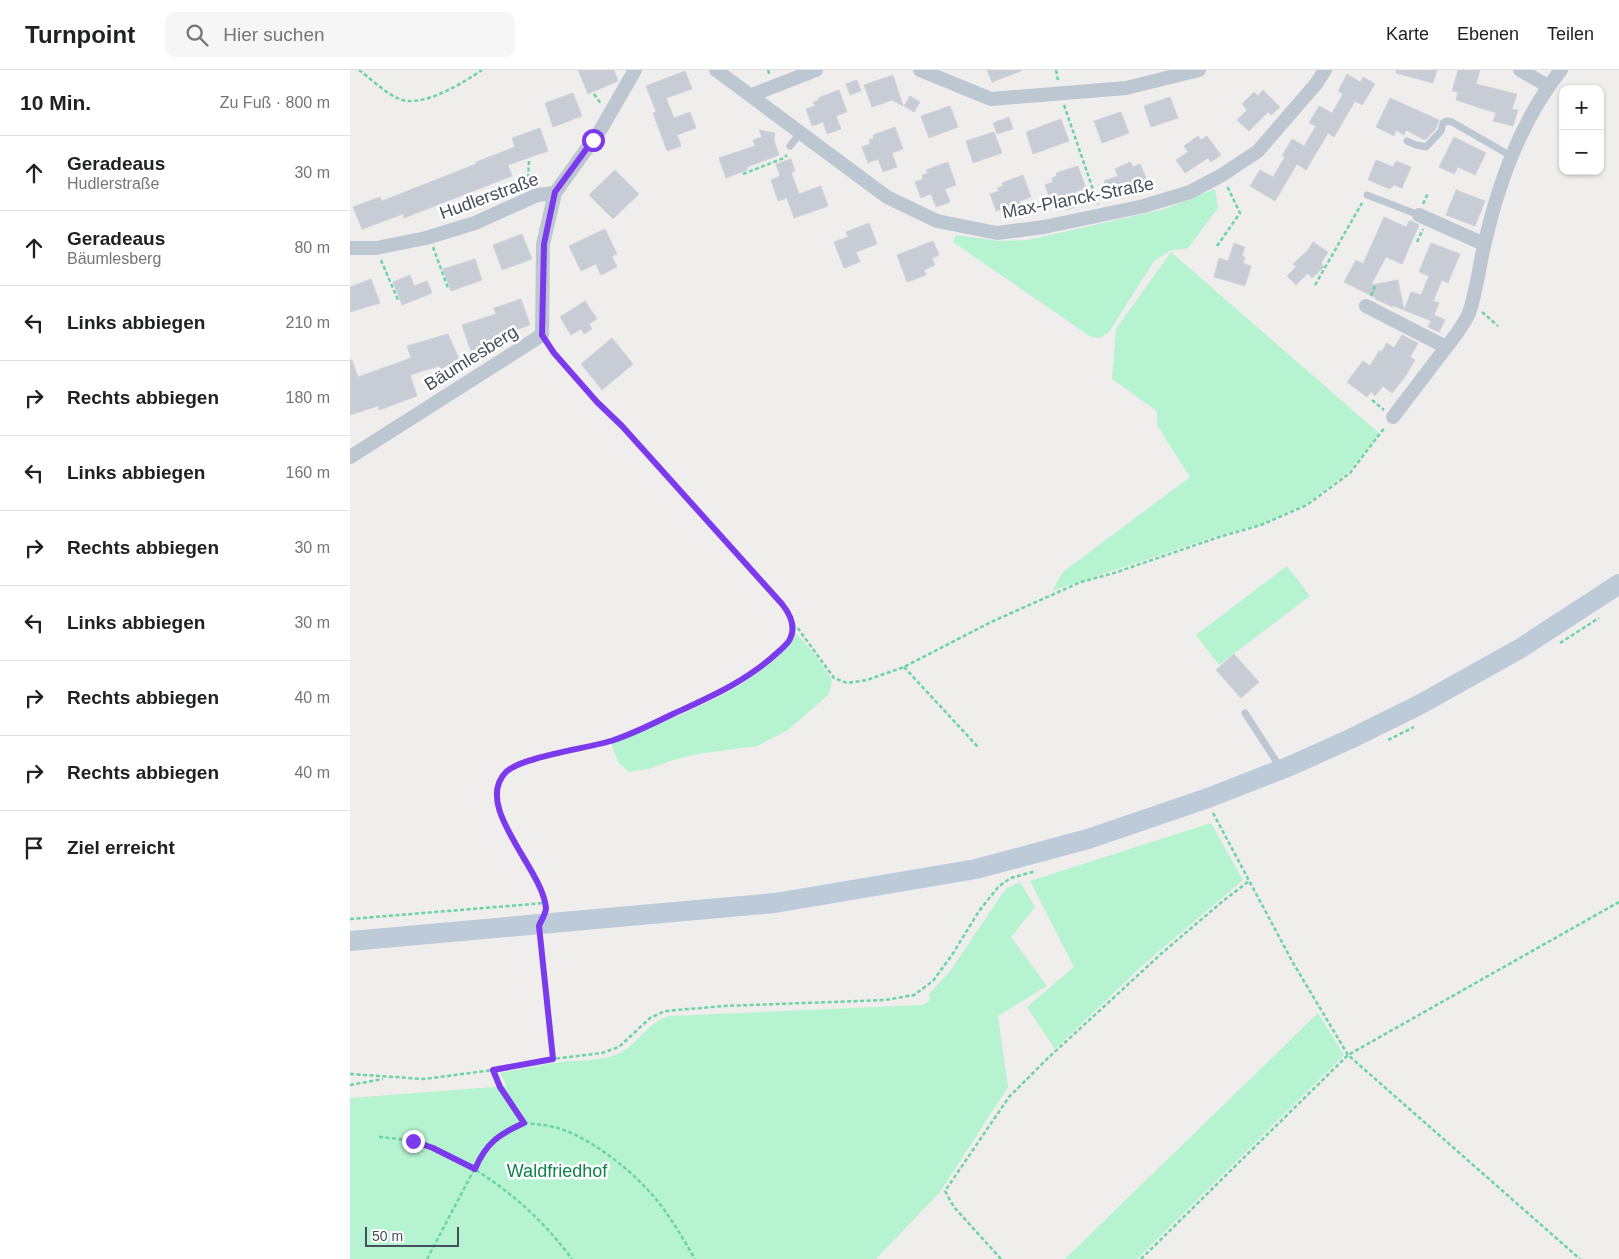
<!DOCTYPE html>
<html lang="de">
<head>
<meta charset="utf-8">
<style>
  :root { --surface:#fff; --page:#f6f6f6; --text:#202124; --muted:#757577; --line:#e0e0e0 }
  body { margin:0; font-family:Arial,sans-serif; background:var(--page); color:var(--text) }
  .controls { position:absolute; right:15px; top:15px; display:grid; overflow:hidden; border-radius:10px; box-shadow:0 1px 4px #0004 }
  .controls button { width:45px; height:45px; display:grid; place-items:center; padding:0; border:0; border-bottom:1px solid var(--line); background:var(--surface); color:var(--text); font:25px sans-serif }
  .scale { position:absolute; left:15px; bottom:12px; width:94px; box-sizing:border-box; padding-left:5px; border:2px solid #44505c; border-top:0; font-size:14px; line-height:18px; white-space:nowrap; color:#44505c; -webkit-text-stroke:4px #fff; paint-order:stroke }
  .stop { position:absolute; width:15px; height:15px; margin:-11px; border:4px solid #7c3aed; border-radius:50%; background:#fff }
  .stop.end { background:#7c3aed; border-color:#fff; box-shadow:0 1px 5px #0008 }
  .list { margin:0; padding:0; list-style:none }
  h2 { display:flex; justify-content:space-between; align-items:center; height:65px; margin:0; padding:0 20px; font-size:21px }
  h2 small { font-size:16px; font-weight:400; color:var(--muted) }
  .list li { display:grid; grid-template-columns:32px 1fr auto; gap:15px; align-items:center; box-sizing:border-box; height:75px; padding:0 20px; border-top:1px solid var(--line) }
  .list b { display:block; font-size:19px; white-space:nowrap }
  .list p { margin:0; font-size:16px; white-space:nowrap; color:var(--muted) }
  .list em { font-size:16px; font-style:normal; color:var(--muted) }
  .icon { flex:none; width:28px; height:28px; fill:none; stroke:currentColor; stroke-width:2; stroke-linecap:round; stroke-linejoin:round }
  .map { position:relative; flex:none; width:1269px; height:1189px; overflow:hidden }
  header { display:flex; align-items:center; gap:30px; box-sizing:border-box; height:70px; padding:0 25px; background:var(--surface); border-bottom:1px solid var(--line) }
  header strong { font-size:24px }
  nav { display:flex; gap:28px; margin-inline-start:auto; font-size:18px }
  .search { width:350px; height:45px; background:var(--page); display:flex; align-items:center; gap:12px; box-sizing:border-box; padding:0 18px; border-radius:10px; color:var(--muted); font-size:19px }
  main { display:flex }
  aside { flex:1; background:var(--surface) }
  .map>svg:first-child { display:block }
  .green { fill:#b6f3d0 }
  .building { fill:#c8ccd4; stroke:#d0d3da }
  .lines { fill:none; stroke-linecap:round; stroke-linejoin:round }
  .path { stroke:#6bd4a4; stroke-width:2.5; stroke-dasharray:4 2.5; stroke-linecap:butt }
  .lane { stroke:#bcc7d1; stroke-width:7 }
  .street { stroke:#bcc7d1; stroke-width:14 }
  .secondary { stroke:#bdcad8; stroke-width:20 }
  .route { stroke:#7c3aed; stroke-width:6 }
  .labels { text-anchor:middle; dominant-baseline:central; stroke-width:5; stroke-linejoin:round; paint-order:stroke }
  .street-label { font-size:18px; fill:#44505c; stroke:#fff }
  .park-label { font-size:18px; fill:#0e844d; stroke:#fff }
</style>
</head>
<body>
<header>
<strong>Turnpoint</strong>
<div class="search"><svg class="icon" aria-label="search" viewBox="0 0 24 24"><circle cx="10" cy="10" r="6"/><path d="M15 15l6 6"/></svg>Hier suchen</div>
<nav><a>Karte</a><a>Ebenen</a><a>Teilen</a></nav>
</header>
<main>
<aside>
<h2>10 Min.<small>Zu Fuß · 800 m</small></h2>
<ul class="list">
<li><svg class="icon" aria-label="ahead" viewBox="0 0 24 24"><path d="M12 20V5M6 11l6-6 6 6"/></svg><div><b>Geradeaus</b><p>Hudlerstraße</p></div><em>30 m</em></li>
<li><svg class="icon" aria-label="ahead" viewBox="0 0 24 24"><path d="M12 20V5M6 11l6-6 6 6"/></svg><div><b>Geradeaus</b><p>Bäumlesberg</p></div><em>80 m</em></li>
<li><svg class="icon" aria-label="left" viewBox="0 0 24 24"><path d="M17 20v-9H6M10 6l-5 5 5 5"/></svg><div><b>Links abbiegen</b></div><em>210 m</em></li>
<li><svg class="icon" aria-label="right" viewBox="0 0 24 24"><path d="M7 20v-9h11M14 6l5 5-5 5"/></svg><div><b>Rechts abbiegen</b></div><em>180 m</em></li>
<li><svg class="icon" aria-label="left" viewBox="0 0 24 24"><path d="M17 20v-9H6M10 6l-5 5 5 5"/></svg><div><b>Links abbiegen</b></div><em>160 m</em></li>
<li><svg class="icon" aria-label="right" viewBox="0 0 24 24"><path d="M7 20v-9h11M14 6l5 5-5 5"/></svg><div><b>Rechts abbiegen</b></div><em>30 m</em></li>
<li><svg class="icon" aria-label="left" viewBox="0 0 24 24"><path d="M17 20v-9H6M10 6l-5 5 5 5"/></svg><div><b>Links abbiegen</b></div><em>30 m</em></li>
<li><svg class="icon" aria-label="right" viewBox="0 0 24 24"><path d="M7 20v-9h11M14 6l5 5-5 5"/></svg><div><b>Rechts abbiegen</b></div><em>40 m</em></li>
<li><svg class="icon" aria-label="right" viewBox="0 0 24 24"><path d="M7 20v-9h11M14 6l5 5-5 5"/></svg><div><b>Rechts abbiegen</b></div><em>40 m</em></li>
<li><svg class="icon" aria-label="arrive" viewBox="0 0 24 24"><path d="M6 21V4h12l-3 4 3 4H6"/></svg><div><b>Ziel erreicht</b></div></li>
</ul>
</aside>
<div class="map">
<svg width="1269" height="1189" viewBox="0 0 1269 1189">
  <rect width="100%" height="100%" fill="#f0eded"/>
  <path class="green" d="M865,119L868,138L838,178L819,181L804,191L759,262L750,268L741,267L603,172L606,165L649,171L678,170L815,139Z
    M821,182L1030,364L998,402L956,434L911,454L870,465L702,521L713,502L840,407L807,355V341L762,309L766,259Z
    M937,496L960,526L869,595L846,565Z
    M446,563L466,586L482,610L479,624L438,660L407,676L347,684L323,690L298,699L279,702L268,692L261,673L273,670C307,654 345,640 378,622C396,612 441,582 446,563Z
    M861,753L893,810L794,894L705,979L677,937L724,897L680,811Z
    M670,812L685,837L661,867L697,916L648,946L658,1017L590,1122L526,1189H0V1028L157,1016L150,1003C170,999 190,995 211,992C230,990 250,991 268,984C288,975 298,951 320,946L572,935L577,933L580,929L579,924L600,901L652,824L657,818Z
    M968,943L994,985L787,1189H715Z"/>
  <path class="building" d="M228,0H264L268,11L238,24Z
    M637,0H671V1L642,12Z
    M1046,0H1087L1083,13L1046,3Z
    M1108,0H1130L1126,14L1167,24L1162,39L1168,40L1163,56L1143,51L1146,43L1106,30L1108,22L1102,21Z
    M335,1L342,19L316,28L324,48L340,42L346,58L327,65L331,76L317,81L303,43L306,42L296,16Z
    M997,4L1010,12L1013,7L1025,14L1012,35L1005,31L984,67L978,63L956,100L947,94L925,131L900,116L910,100L923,107L935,87L932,86L942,69L954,76L966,56L959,53L969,36L982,43L993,24L988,21Z
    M543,5L553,36L542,30L522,37L514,15Z
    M507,10L511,21L500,25L496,14Z
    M489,20L497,42L486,46L491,59L477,64L473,52L462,56L456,39L465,36L463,32L469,30L468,28Z
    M913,20L930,37L921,45L918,42L899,61L887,50L897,40L892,34L904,22L908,26Z
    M223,23L232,46L203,57L195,33Z
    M560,26L570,32L564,42L554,36Z
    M820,27L828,48L801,57L794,36Z
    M1040,28L1089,50L1085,60L1075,70L1056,60L1054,65L1046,60L1044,66L1026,57Z
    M600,36L608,57L579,68L571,46Z
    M771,42L779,63L752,73L744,51Z
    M659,47L663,59L647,64L643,53Z
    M711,49L719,71L683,84L676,62Z
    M545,57L553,79L542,83L547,97L533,102L528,89L518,93L512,77L520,74L519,70L524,68L523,65Z
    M190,58L198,81L158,95L162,106L54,148L53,144L12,159L3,137L30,127L32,131L126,94V92L165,77L162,68Z
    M409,60L425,63L424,70L429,85L397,97V100L376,108L369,88L405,76L403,70L412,67Z
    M644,62L652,83L623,93L616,71Z
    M848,66L851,70L857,66L871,85L861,92L858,88L835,103L826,90L838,82L834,76Z
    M1104,67L1136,83L1125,105L1108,97L1104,104L1089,97Z
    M441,89L445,101L441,102L449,124L471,116L478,136L444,148L437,128L428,131L421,110L430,106L426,94Z
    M1026,90L1043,97L1046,91L1061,97L1052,118L1044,115L1040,119L1018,110Z
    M598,92L606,115L595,119L600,132L586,137L581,124L571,128L565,112L573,109L572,105L578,103L576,100Z
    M780,92L783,97L790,94L799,115L788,120L786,115L760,126L754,111L768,106L765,99Z
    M728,96L736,118L725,122L730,135L716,140L711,128L701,132L695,115L703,112L702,108L707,106L706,103Z
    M265,100L289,124L263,149L239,125Z
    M673,105L681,127L670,131L675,145L661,149L657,137L646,141L640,124L649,121L647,118L653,116L652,113Z
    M1106,120L1135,131L1125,156L1096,145Z
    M1034,147L1056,157L1060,150L1069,155L1052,194L1036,187L1021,215L1048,210L1054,240L1044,236L1043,237L1025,229L1026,228L994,212L1006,190L1013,194Z
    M519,153L527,174L506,182L510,192L494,198L484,172L498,167L496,162Z
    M255,159L267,184L262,186L267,197L251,205L246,194L231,201L219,176Z
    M172,164L182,189L152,200L143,175Z
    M583,171L589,185L582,188L585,195L574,200L576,205L557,212L547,185Z
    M963,172L978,182L971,193L974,197L962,208L958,203L946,215L937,206L946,197L943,194L958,180Z
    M884,173L895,177L892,185L895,187L893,193L901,196L895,216L864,207L869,188L878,191Z
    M1081,173L1110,184L1098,213L1092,210L1083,231L1089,233L1084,245L1095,250L1089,262L1078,257L1081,251L1054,240L1061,222L1071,225L1079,206L1069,202Z
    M125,189L132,210L101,221L93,199Z
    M60,205L64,216L77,211L82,223L52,235L43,212Z
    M21,209L30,233L0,242V217Z
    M171,229L180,255L145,267L148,277L122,285L112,255L146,244L144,238Z
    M235,231L247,249L239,254L242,259L234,264L231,259L221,265L210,247Z
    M98,264L109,289L103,291L106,299L91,304L89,296L60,305L67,326L29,340L28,336L0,345V290H2L8,307L61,288L57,276Z
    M1052,265L1068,273L1060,287L1065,290L1055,307L1042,323L1033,316L1025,326L1021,322L1017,327L997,312L1013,291L1020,296L1029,281H1032L1037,273L1044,278Z
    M262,268L283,294L252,320L231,294Z
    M884,584L909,612L891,628L866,600Z"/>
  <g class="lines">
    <path class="path" d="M9,0C20,8 34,22 47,28C70,40 113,13 132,0
      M418,0L420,6
      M706,0L708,10
      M244,24L251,34
      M714,35L748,134
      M179,91L178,110L180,116
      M393,104L434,88L437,85
      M134,122L139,134
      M1073,134L1078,123
      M1067,172L1073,159
      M867,176L890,143L877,116
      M83,177L98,218
      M31,190L48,230
      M965,215L1012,133
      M1021,226L1026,214
      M1132,242L1148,256
      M1022,330L1034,340
      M442,555L447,557L484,608L497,613L517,610L554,597L641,552L731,512L764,503L869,467L911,455L957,435L1000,403L1035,357
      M1210,573L1249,548
      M554,597L628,677
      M1038,670L1064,657
      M863,743L942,891L998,985L1230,1189
      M196,839L192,823L151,748L146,729V719L152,706L158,700L174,692L251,674L280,664L376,620L414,595L439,571L442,555L437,541L432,534L272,356L247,332L199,275
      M0,849L195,833
      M191,870L203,989
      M0,1004L74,1009L143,1000L203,989L252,983L269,977L300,948L315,941L374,936L535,930L564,925L583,911L602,885L629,841L649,816L661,808L686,801
      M0,1015L33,1009
      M174,1053C186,1054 197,1055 208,1058C238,1067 276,1096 297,1119C316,1139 331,1165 345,1189
      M29,1067C40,1068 52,1069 63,1071C77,1075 90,1081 102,1087C150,1111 190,1146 222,1189
      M77,1189L136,1077L148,1066L174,1053L151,1017L143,1000
      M651,1189L604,1137L595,1121L659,1027L697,989L812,883L873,831L899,811
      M791,1189L998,985L1269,832"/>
    <path class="lane" d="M1057,71L1066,75L1076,77L1091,61L1093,53L1097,51L1102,52L1161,86
      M440,76L451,62
      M1017,125L1069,145
      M895,643L930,697"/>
    <path class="street" d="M366,0L537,127L587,151L647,163L694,157L794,136L840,122L872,105L908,81L966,14L975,0
      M570,0L641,29L776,18L849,0
      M1170,0L1198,16
      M402,25L466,0
      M1069,145L1134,174
      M0,178H26L76,168L125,153L187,125L205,123L251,59L285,0
      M1016,236L1096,277
      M1043,347C1059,326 1075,305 1091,284C1101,271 1113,257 1119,243C1127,220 1129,196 1135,172C1149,111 1171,50 1211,0
      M0,387L192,265L193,174L205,123"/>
    <path class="secondary" d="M0,871L425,833L626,799L738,769L858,728L940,696L1000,669L1069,635L1171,578L1269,514"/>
  </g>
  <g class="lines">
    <path class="route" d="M63,1071L83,1078L125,1099C136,1073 149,1064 174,1053L150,1017L143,1000L203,989L189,856C191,850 196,844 196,838C193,799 122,736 156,702C171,687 240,678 264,670C285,663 304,653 323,644C360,627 397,611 427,583C431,579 437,575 440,569C446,557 440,544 432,534L272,356L247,332L204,283L192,265L194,174L205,122L243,70"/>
  </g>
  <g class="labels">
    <g class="street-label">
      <text transform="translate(139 126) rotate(-20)">Hudlerstraße</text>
      <text transform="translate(728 128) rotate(-11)">Max-Planck-Straße</text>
      <text transform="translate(121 288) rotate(-32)">Bäumlesberg</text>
    </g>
    <g class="park-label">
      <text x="207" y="1101">Waldfriedhof</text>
    </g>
  </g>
</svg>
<div class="controls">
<button>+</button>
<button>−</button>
</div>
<div class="scale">50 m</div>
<div class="stop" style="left:243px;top:70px"></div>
<div class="stop end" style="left:63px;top:1071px"></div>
</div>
</main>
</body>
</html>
